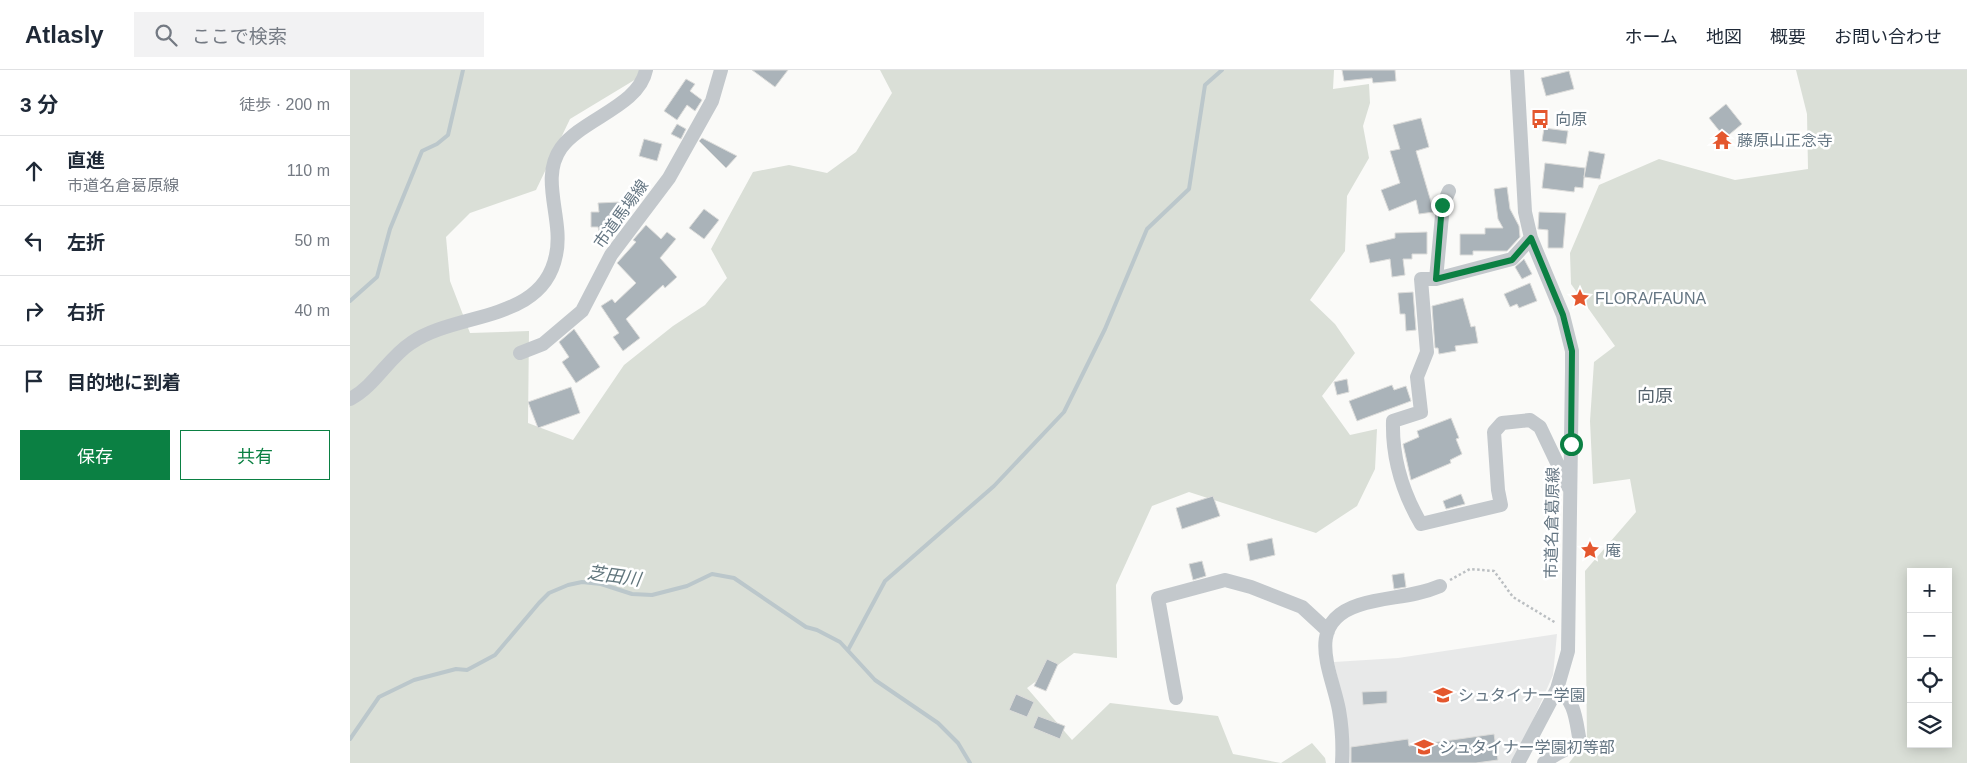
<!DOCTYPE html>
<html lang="ja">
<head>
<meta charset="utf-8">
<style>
  :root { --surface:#fff; --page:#f2f2f3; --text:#1f2937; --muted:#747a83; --line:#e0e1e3; --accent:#0b8043 }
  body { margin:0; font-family:Helvetica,"Noto Sans JP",sans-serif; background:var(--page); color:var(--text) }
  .controls { position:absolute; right:15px; bottom:15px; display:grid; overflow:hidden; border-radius:0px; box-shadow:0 2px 12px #0003 }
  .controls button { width:45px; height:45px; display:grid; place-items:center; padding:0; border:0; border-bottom:1px solid var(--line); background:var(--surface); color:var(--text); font:25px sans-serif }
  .stop { position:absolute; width:15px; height:15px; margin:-11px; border:4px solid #0b8043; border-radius:50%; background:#fff }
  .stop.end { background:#0b8043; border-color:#fff; box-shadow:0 1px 5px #0008 }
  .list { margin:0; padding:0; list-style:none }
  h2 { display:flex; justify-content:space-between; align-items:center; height:65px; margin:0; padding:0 20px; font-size:21px }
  h2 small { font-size:16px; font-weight:400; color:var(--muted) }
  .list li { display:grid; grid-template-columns:32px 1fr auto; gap:15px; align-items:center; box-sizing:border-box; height:70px; padding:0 20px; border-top:1px solid var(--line) }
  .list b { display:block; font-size:19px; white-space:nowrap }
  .list p { margin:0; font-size:16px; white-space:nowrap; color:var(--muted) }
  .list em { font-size:16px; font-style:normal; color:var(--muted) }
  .actions { display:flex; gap:10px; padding:15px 20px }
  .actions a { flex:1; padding:11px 0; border:1px solid var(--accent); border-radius:0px; text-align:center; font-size:18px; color:var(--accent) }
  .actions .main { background:var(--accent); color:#fff }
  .icon { flex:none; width:28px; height:28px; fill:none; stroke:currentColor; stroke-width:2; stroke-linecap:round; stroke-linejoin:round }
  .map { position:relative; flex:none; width:1617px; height:693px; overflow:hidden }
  header { display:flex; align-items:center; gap:30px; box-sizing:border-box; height:70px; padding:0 25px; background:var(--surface); border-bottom:1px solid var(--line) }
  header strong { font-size:24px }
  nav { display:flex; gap:28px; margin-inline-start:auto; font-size:18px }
  .search { width:350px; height:45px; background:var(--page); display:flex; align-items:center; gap:12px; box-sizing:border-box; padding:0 18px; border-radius:0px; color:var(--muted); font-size:19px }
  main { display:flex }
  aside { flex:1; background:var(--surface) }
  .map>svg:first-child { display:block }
  .built { fill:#e8e9e9 }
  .green { fill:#dadfd7; fill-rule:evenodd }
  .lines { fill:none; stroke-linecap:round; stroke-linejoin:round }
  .stream { stroke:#bbc7cb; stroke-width:4 }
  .building { fill:#aab3b9; stroke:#dcdcda }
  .path { stroke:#bbbfc2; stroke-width:2.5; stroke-dasharray:2.5 2.5; stroke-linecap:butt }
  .minor { stroke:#c3c8cc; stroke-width:14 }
  .route { stroke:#0b8043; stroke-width:6 }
  .labels { text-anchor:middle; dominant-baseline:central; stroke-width:5; stroke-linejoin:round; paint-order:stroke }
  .poi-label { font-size:16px; fill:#657683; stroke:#fff; text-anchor:start }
  .street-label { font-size:16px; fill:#657683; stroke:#fff }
  .neighbourhood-label { font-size:18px; fill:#57646e; stroke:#fff }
  .water-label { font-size:18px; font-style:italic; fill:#60757c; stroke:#fff }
</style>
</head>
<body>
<header>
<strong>Atlasly</strong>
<div class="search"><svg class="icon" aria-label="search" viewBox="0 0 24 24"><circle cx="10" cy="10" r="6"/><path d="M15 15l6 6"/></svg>ここで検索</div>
<nav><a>ホーム</a><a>地図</a><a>概要</a><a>お問い合わせ</a></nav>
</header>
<main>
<aside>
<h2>3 分<small>徒歩 · 200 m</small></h2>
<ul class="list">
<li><svg class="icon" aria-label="ahead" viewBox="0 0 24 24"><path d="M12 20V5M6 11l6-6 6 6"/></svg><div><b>直進</b><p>市道名倉葛原線</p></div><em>110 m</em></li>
<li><svg class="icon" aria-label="left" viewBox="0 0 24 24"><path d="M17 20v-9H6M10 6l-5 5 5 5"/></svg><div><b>左折</b></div><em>50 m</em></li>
<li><svg class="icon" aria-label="right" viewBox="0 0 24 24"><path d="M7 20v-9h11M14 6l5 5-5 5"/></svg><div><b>右折</b></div><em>40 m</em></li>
<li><svg class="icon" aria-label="arrive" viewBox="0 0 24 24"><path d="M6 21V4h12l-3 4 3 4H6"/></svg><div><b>目的地に到着</b></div></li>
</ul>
<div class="actions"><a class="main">保存</a><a>共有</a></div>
</aside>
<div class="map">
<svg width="1617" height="693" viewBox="0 0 1617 693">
  <rect width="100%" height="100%" fill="#fafaf8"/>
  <path class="built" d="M1207,564L1203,605L1171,677L1160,693H996V645L984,592L1048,588Z"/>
  <path class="green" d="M0,0H301L220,49L186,120L120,143L96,167L100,211L120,263L179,261L178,353L223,370L274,295L323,256L355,235L377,208L361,179L403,102L439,95L477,103L506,82L542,23L530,0H984L983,19L1019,14L1020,33L1013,56L1019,88L997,126L995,181L960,230L985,254L1005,283L972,326L1000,365L1027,359L1025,399L1007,436L966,463L839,422L802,436L766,515L767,588L724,583L677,618L722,670L760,633L868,646L883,684L931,693L962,673L975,688L976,693H0Z
    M1446,0H1617V693H1219L1237,670L1235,501L1286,442L1280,409L1243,414L1240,351L1244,292L1265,276L1221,214L1220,183L1249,115L1309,89L1385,110L1458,99L1457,44ZM1561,502H1598V674H1561Z"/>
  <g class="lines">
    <path class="stream" d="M0,231L27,207L40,159L72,81L87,74L98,65L113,0
      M498,580L535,511L644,416L714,342L755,259L797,159L839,119L855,15L872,0
      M0,669L29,627L64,610L106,599L117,600L145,585L189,533L199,523L218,515L232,512L251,514L282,524L302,525L337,516L362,504L384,508L456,557L467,560L490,572L525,610L588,653L608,673L620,693"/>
  </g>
  <path class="building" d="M402,0H438L425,17Z
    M992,0H1045L1046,11L1023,13L1022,8L994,11Z
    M1219,1L1224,19L1196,26L1191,8Z
    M336,9L345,14L340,21L352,30L345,41L337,35L327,50L314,41Z
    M1376,34L1392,54L1375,68L1359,48Z
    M1071,48L1079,77L1066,81L1084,142L1069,144L1066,130L1039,141L1031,120L1050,113L1040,81L1050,79L1043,55Z
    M327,54L336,59L331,69L321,64Z
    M1194,58L1218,61L1216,74L1192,71Z
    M352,68L387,86L376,98L349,71Z
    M294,69L312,74L307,91L289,86Z
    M1239,81L1255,84L1250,109L1234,107Z
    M1195,93L1235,98L1233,118L1225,117L1224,122L1192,118Z
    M286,109L300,115L292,129L280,124Z
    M1157,117L1160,139L1169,156L1170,167L1157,181H1123V185H1110V164H1135V158H1153L1148,149L1144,119Z
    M270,132L281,142L274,143V153L269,160L249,161L248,157H241V142H249L248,133Z
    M354,139L369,150L354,169L339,158Z
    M1189,142L1216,143L1213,178H1198V160L1188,159Z
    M296,155L311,169L317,162L326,169L310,188L327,207L315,218L313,215L276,249L290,268L273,281L263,267L269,263L251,236L262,229L265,233L286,213L267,193L286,172L283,170Z
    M1077,162V184H1062V189H1053L1055,205L1042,207L1040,189L1020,193L1016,175L1045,168V163Z
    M1174,189L1182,204L1172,209L1165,197Z
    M1180,213L1187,231L1169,238L1167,234L1160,237L1154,224Z
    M1063,222L1066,260L1056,261L1055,244H1050L1048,223Z
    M1113,228L1121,257L1125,256L1128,273L1105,276L1106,281L1089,284L1088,278H1085L1082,236Z
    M224,259L250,297L226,313L212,292L219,287L209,272Z
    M997,309L999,322L987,325L984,312Z
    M1042,315L1044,320L1056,316L1061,331L1007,351L999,331Z
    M221,317L230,343L188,358L178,332Z
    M1101,348L1109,368L1106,369L1112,384L1100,390L1101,393L1061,410L1053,374L1069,367L1067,361Z
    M1111,424L1115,434L1096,439L1093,431Z
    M863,426L870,446L832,459L826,438Z
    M922,468L925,485L900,491L897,474Z
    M852,491L856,506L843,510L839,494Z
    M1054,503L1056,517L1044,519L1042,505Z
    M697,589L708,594L696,621L684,616Z
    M1037,621V633L1013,635L1012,622Z
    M666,624L684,632L677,647L659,640Z
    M688,646L715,656L710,669L683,658Z
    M1144,664L1148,690L1126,693H1001V677L1058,669L1059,676Z"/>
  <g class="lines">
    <path class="path" d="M1100,510L1120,499L1144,501L1163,527L1206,553"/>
    <path class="minor" d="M1167,0L1175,142L1181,168L1213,245L1222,281V301L1218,581L1207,619L1168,693
      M1099,121L1093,135L1086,209H1071L1077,282L1067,307L1071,342L1043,351C1042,387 1053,423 1071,454L1151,435L1148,420L1144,362L1152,353L1180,350L1190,357L1219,418
      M1086,209L1162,189L1181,168
      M170,283L193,274L232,241L261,185L319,108L362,31L371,0
      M0,329C25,316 38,288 61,273C107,241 193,253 206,185C214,149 189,109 211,78C232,49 289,36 296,0
      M826,628L808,528L875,510L901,517L952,537L978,561
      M992,693C993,675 992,657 989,640C982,602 953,553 1009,535C1036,526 1062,528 1090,516
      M1194,693C1206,682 1217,680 1230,672C1226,653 1226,630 1207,619"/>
  </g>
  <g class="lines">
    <path class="route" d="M1092,135L1086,209L1162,190L1181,168L1213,245L1222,281L1221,374"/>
  </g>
  <defs>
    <g id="bus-bare" transform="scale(1.5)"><path d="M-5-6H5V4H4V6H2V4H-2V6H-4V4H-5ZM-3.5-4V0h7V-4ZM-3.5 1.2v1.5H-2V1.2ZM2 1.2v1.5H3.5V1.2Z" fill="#e4572e" stroke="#fff" stroke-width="2.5" paint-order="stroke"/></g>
    <g id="temple-bare" transform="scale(1.5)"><path d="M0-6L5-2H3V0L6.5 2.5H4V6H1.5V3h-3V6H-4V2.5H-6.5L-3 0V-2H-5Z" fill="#e4572e" stroke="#fff" stroke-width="2.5" paint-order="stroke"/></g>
    <g id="sight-bare" transform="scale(1.5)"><path d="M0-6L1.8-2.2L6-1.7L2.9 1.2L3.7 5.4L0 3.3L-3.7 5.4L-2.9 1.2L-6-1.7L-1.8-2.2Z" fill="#e4572e" stroke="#fff" stroke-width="2.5" paint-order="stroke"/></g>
    <g id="school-bare" transform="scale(1.5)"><path d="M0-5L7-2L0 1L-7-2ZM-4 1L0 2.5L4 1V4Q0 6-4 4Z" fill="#e4572e" stroke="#fff" stroke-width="2.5" paint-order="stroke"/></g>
  </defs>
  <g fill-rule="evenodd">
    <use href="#bus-bare" x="1190" y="49"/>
    <use href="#temple-bare" x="1372" y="70"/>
    <use href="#sight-bare" x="1230" y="228"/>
    <use href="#sight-bare" x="1240" y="480"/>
    <use href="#school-bare" x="1093" y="625"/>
    <use href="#school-bare" x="1074" y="677"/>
  </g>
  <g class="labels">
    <g class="poi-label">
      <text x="1205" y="49">向原</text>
      <text x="1387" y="70">藤原山正念寺</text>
      <text x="1245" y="228">FLORA/FAUNA</text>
      <text x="1255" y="480">庵</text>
      <text x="1108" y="625">シュタイナー学園</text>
      <text x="1089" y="677">シュタイナー学園初等部</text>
    </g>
    <g class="street-label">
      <text transform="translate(271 144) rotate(-54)">市道馬場線</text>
      <text transform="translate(1202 453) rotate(-89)">市道名倉葛原線</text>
    </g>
    <g class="neighbourhood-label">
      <text x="1305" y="326">向原</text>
    </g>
    <g class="water-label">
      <text transform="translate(264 506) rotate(8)">芝田川</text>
    </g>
  </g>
</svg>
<div class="controls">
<button>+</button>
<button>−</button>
<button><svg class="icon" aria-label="locate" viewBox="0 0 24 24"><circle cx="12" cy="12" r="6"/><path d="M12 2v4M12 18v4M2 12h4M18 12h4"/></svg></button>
<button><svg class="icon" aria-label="layers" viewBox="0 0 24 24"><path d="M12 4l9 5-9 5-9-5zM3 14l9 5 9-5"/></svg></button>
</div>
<div class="stop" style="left:1221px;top:374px"></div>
<div class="stop end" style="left:1092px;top:135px"></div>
</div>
</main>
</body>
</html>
